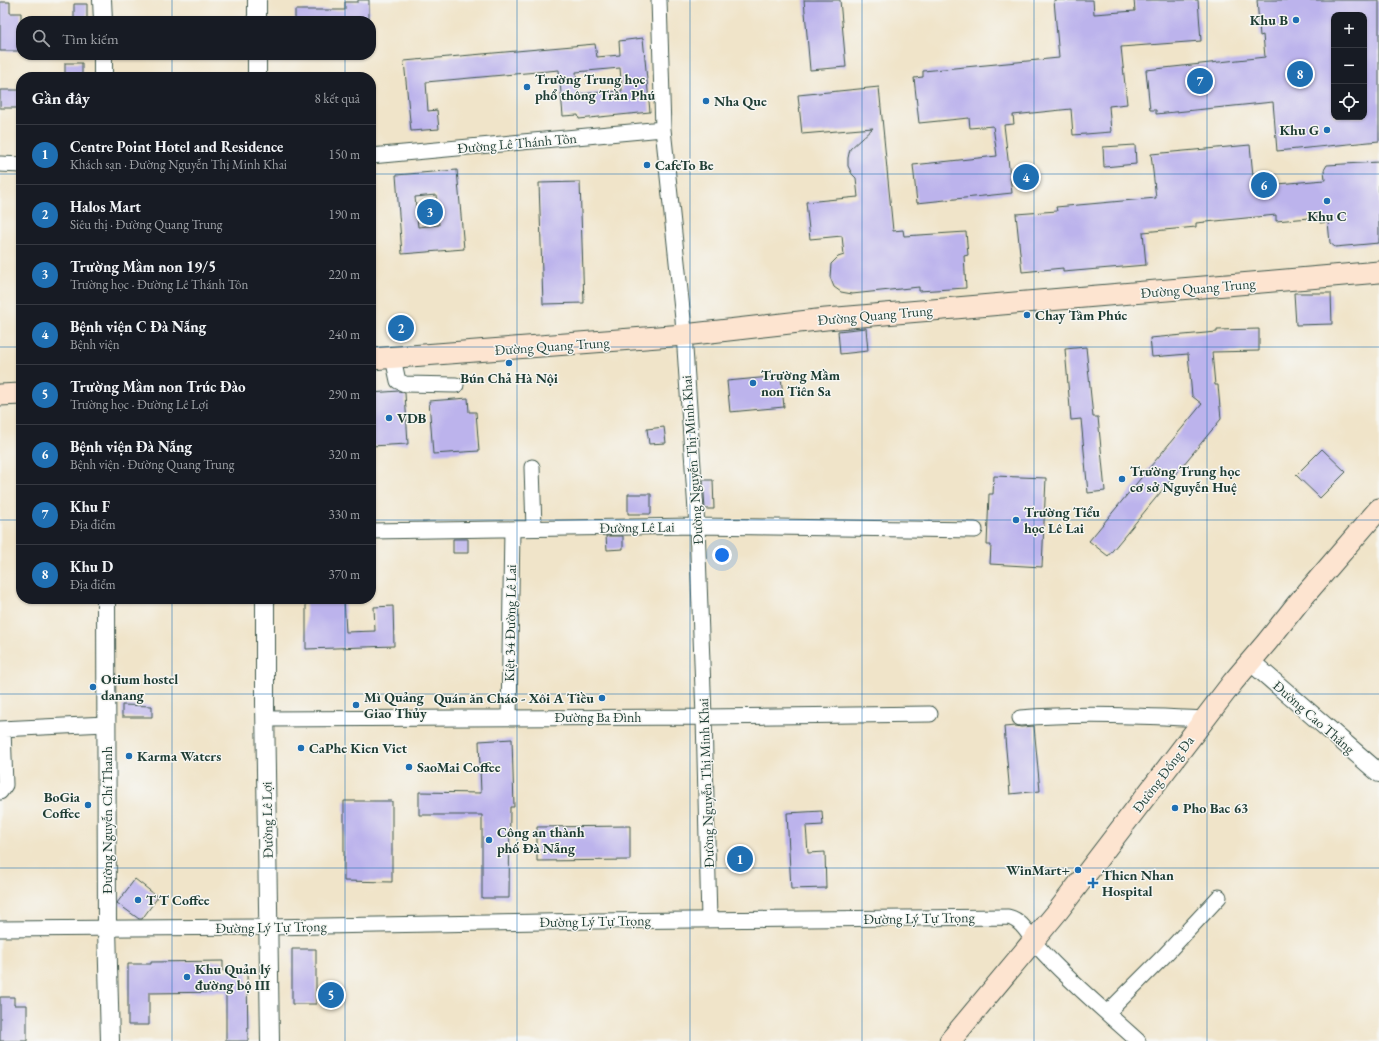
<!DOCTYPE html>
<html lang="vi">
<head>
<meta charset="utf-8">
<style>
  :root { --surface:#171b24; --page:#242831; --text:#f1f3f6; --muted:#9ea1a6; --line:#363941; --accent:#1f6fb2 }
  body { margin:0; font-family:"EB Garamond",serif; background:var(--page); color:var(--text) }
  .controls { position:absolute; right:12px; top:12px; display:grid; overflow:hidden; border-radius:8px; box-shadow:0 1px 3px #0004 }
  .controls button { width:36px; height:36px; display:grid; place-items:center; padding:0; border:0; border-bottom:1px solid var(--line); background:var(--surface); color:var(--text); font:20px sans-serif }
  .you { position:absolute; left:722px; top:555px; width:14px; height:14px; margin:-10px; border:3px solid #fff; border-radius:50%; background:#1a73e8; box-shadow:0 0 0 6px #1a73e833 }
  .badge { display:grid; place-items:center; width:26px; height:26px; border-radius:50%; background:var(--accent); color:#fff; font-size:13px; font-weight:700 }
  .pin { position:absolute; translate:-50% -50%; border:2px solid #fff; box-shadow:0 1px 4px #0006 }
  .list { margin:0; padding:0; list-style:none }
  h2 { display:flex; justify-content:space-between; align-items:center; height:52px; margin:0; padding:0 16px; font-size:17px }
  h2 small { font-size:13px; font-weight:400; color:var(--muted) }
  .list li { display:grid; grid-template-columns:26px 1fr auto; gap:12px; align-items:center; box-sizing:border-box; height:60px; padding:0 16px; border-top:1px solid var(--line) }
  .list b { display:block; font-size:15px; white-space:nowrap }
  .list p { margin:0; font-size:13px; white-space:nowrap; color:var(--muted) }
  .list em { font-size:13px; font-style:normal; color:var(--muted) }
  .icon { flex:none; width:22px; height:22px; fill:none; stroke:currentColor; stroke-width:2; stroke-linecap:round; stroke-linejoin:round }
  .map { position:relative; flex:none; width:1379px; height:1041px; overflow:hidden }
  .search { position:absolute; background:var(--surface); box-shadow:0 1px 3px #0004; left:16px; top:16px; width:360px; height:44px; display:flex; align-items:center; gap:10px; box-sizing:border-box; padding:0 14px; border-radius:16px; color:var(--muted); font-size:15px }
  .panel { position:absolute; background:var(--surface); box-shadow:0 1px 3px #0004; left:16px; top:72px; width:360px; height:532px; border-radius:16px }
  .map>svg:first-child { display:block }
  .building { fill:#bcb3ec; fill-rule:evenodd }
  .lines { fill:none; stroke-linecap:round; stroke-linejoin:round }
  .minor-casing { stroke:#3e564a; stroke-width:17 }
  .tertiary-casing { stroke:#3e564a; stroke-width:20 }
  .secondary-casing { stroke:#3e564a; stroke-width:23 }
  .minor { stroke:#fff; stroke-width:15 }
  .tertiary { stroke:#fff; stroke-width:18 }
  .secondary { stroke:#fde4d0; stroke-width:21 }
  .grid { fill:none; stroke:#1f6fb2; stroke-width:1; stroke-opacity:0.55 }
  .poi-dot { fill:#1f6fb2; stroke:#f6f6f2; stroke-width:1.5 }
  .labels { text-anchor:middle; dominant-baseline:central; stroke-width:3; stroke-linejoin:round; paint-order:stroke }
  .poi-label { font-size:14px; font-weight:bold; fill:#1f3d34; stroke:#f6f6f2; text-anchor:start }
  .street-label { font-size:14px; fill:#1f3d34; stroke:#f6f6f2 }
</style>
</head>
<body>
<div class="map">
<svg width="1379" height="1041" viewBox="0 0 1379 1041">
  <rect width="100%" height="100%" fill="#f6f6f2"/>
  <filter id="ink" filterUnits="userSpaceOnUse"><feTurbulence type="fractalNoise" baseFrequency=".025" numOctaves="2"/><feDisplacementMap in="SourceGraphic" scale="8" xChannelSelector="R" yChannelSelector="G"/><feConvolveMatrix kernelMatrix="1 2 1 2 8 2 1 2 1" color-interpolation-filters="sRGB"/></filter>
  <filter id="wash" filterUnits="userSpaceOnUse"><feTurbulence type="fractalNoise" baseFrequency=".012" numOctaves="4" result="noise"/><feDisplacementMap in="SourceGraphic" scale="16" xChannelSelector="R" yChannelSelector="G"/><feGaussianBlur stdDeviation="0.9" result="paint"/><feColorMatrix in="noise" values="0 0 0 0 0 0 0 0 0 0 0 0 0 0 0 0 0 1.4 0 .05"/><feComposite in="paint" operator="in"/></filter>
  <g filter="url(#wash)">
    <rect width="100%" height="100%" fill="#f0e4c9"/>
    <g id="blocks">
      <path class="building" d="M358,0H369V21H295V10H345V2H358Z
        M804,0H840L846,67L810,70Z
        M1054,0H1093L1094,14L1135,11L1134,0H1198L1201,41L1121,47L1127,104L1109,106L1111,132L1073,135L1071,109L1013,115L1014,124L1004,125L1012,193L917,203L913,165L997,156L993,126L970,128L969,118L919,123L914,78L923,77V71L1059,58Z
        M1257,0H1379V141L1277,151L1273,102L1156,114V110H1150L1146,70L1265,57L1263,35L1260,36ZM1334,15H1364V117H1334Z
        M0,2H10V13H21V51H0Z
        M74,4H87V19H74Z
        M643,38L650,112L579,119L578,115L563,116L559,70L426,82L428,111L437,110L439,129L411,131L404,61L595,44L597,57L620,55L619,41ZM620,68L622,91L578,94L576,72Z
        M65,63H82V77H65Z
        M879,87L893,231L903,230L904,236L966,232L968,255L964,256L966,288L919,291V287L852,294L841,292L834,287L830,277L831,264L838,257L844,255L842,236L810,239L806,202L858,197L856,178L852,174L848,166V158L850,149L873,128L802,134L798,95Z
        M0,90H21V108H0Z
        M1135,145L1136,164L1104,167L1103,147Z
        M1250,145L1254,186L1325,180L1324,170L1327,165L1379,162V243L1335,247L1330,243L1328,222L1320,223V217L1276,221V215L1196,223V227L1143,232L1146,265L1063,272V268L1022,272L1016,214L1057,211L1056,207L1156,198L1151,154Z
        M457,170L464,249L402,254L396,175ZM436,195L439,225L418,227L415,197Z
        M580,182L584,303L543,304L539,183Z
        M1294,293H1331L1332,324L1296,325Z
        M866,328L868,351L840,354L838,331Z
        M1259,329V351L1212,352L1215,385H1218L1221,419L1108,556L1089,541L1202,404L1192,396L1188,354L1152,357L1150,338L1217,332V330Z
        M1086,347L1093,417H1098L1105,491L1088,493L1081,419L1071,420L1065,349Z
        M781,376L784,407L730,412L727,381Z
        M399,391L405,393L408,444L371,446V393Z
        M468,398L469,412H476L479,451L433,454L429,401Z
        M664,427L666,443L649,444L647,429Z
        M1322,449L1346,472L1320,498L1296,475Z
        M994,476L1046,478L1042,567L990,564L991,545H987L989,494H993Z
        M703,480H713L714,509H705Z
        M628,494H651V514H628Z
        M606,536H623V549L607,550Z
        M453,539H468V553H453Z
        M306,599H344L346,632L375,631L374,607L393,606L394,646L306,649Z
        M122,705L152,706V717H122Z
        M1016,726L1021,727L1034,726L1040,791L1010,794L1004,727Z
        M512,739L514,807H510L509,898H482V815H419V792L481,793L479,741Z
        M344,801H392V882L344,881Z
        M822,811L823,825L806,826L808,853L825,852L826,888L791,889L787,813Z
        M630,826V860L537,861V827Z
        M135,879L158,897L142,919H139L117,903Z
        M292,949H316V1004H292Z
        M223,961V971H247L248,1041H226V992L149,993V1025H128V964H151V962Z
        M0,997H14V1005H27V1041H0Z"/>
    </g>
  </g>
  <g filter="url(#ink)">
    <use href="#blocks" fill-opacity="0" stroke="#3e564a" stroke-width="1"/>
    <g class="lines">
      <g class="minor-casing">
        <path id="minor" d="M659,0L663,129L683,319L697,526L704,717L709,920
          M371,156L663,129
          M0,164L21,165
          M393,358L398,381L405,384L456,385
          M532,467L534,528
          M371,531L697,526L975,530
          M509,718L512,529
          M1020,718C1082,713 1144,716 1206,719
          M266,719L704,717L930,714
          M0,729L106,724
          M0,792L5,785L3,729
          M0,929L268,927L592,921L1008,917C1023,920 1030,938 1040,949C1070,982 1105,1011 1138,1041
          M1107,1013L1164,956L1219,897"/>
      </g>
      <g class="tertiary-casing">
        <path id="tertiary" d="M102,0L103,21
          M257,0V21
          M103,77V55
          M257,77V55
          M106,599L107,928L110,1041
          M265,599V704L270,1041
          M1250,661L1379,773"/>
      </g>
      <g class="secondary-casing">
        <path id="secondary" d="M371,359L684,335L826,319L1379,272
          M0,395L21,394
          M950,1041L1058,911L1233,682L1267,642L1298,603L1379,509"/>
      </g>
      <use href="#minor" class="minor"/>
      <use href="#tertiary" class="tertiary"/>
      <use href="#secondary" class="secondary"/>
    </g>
  </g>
  <path class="grid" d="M172,0V21M345,0V21M517,0V1041M690,0V1041M862,0V1041M1034,0V1041M1207,0V1041M172,55V77M345,55V77M0,174H21M371,174H1379M0,347H21M371,347H1379M0,520H21M371,520H1379M172,599V1041M345,599V1041M0,694H1379M0,868H1379"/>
  <g class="poi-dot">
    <circle cx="1296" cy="20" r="4"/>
    <circle cx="527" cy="87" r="4"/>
    <circle cx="706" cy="101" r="4"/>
    <circle cx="1327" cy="130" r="4"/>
    <circle cx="647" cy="165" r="4"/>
    <circle cx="1327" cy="201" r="4"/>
    <circle cx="1027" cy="315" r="4"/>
    <circle cx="509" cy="363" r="4"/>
    <circle cx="753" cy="383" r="4"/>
    <circle cx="389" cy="418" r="4"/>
    <circle cx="1122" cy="479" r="4"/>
    <circle cx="1016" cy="520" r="4"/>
    <circle cx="93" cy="687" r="4"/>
    <circle cx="602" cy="698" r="4"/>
    <circle cx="356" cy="705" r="4"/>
    <circle cx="301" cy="748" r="4"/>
    <circle cx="129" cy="756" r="4"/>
    <circle cx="409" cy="767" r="4"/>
    <circle cx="88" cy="805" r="4"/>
    <circle cx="1175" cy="808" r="4"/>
    <circle cx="489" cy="840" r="4"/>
    <circle cx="1078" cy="870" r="4"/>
    <path d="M1091 877h4v4h4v4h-4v4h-4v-4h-4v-4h4z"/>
    <circle cx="138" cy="900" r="4"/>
    <circle cx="187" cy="977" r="4"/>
  </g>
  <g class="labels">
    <g class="poi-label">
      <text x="1288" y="20" text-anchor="end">Khu B</text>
      <text x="535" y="79">Trường Trung học<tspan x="535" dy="16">phổ thông Trần Phú</tspan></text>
      <text x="714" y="101">Nha Que</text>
      <text x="1319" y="130" text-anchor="end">Khu G</text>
      <text x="655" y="165">CafeTo Be</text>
      <text x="1327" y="216" text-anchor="middle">Khu C</text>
      <text x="1035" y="315">Chay Tâm Phúc</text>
      <text x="761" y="375">Trường Mầm<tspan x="761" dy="16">non Tiên Sa</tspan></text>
      <text x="509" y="378" text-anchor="middle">Bún Chả Hà Nội</text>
      <text x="397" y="418">VDB</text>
      <text x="1130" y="471">Trường Trung học<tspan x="1130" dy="16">cơ sở Nguyễn Huệ</tspan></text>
      <text x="1024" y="512">Trường Tiểu<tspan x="1024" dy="16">học Lê Lai</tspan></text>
      <text x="101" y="679">Otium hostel<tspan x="101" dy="16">danang</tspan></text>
      <text x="364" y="697">Mì Quảng<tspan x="364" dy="16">Giao Thủy</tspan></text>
      <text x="594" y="698" text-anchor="end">Quán ăn Cháo - Xôi A Tiều</text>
      <text x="309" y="748">CaPhe Kien Viet</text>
      <text x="137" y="756">Karma Waters</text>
      <text x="417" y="767">SaoMai Coffee</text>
      <text x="80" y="797" text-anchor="end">BoGia<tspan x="80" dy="16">Coffee</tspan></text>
      <text x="1183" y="808">Pho Bac 63</text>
      <text x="497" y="832">Công an thành<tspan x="497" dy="16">phố Đà Nẵng</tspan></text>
      <text x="1070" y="870" text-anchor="end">WinMart+</text>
      <text x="1102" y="875">Thien Nhan<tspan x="1102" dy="16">Hospital</tspan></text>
      <text x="146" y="900">T T Coffee</text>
      <text x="195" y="969">Khu Quản lý<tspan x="195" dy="16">đường bộ III</tspan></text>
    </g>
    <g class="street-label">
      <text transform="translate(517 143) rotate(-5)">Đường Lê Thánh Tôn</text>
      <text transform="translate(1198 288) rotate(-5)">Đường Quang Trung</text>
      <text transform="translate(875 315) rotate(-5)">Đường Quang Trung</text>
      <text transform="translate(552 346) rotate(-4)">Đường Quang Trung</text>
      <text transform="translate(692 460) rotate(-94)">Đường Nguyễn Thị Minh Khai</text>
      <text transform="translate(637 527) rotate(-1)">Đường Lê Lai</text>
      <text transform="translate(510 623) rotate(-89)">Kiệt 34 Đường Lê Lai</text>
      <text x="598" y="717">Đường Ba Đình</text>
      <text transform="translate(1314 717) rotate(41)">Đường Cao Thắng</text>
      <text transform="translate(1163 774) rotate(-53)">Đường Đống Đa</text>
      <text transform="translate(706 783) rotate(-92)">Đường Nguyễn Thị Minh Khai</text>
      <text transform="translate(107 820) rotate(-90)">Đường Nguyễn Chí Thanh</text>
      <text transform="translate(267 820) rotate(-91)">Đường Lê Lợi</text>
      <text transform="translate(919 918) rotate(-1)">Đường Lý Tự Trọng</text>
      <text transform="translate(595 921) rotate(-1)">Đường Lý Tự Trọng</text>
      <text transform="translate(271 927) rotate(-1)">Đường Lý Tự Trọng</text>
    </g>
  </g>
</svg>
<div class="controls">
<button>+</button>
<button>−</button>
<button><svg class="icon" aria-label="locate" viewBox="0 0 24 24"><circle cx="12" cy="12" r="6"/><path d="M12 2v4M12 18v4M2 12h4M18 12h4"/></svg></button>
</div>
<div class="you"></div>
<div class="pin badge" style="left:740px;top:859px">1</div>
<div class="pin badge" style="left:401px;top:328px">2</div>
<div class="pin badge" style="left:430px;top:212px">3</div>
<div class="pin badge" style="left:1026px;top:177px">4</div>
<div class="pin badge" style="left:331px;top:995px">5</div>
<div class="pin badge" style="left:1264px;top:185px">6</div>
<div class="pin badge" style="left:1200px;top:81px">7</div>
<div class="pin badge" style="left:1300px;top:74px">8</div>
<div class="search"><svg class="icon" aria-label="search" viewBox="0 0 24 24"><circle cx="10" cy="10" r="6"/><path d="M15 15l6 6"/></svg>Tìm kiếm</div>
<section class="panel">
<h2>Gần đây<small>8 kết quả</small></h2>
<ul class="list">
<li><span class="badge">1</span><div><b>Centre Point Hotel and Residence</b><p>Khách sạn · Đường Nguyễn Thị Minh Khai</p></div><em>150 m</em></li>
<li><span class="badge">2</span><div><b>Halos Mart</b><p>Siêu thị · Đường Quang Trung</p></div><em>190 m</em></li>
<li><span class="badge">3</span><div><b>Trường Mầm non 19/5</b><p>Trường học · Đường Lê Thánh Tôn</p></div><em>220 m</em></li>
<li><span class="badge">4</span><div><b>Bệnh viện C Đà Nẵng</b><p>Bệnh viện</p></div><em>240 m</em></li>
<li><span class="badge">5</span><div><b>Trường Mầm non Trúc Đào</b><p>Trường học · Đường Lê Lợi</p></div><em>290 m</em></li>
<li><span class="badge">6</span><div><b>Bệnh viện Đà Nẵng</b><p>Bệnh viện · Đường Quang Trung</p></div><em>320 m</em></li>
<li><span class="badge">7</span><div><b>Khu F</b><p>Địa điểm</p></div><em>330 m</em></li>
<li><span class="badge">8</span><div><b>Khu D</b><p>Địa điểm</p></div><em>370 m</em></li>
</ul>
</section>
</div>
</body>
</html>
